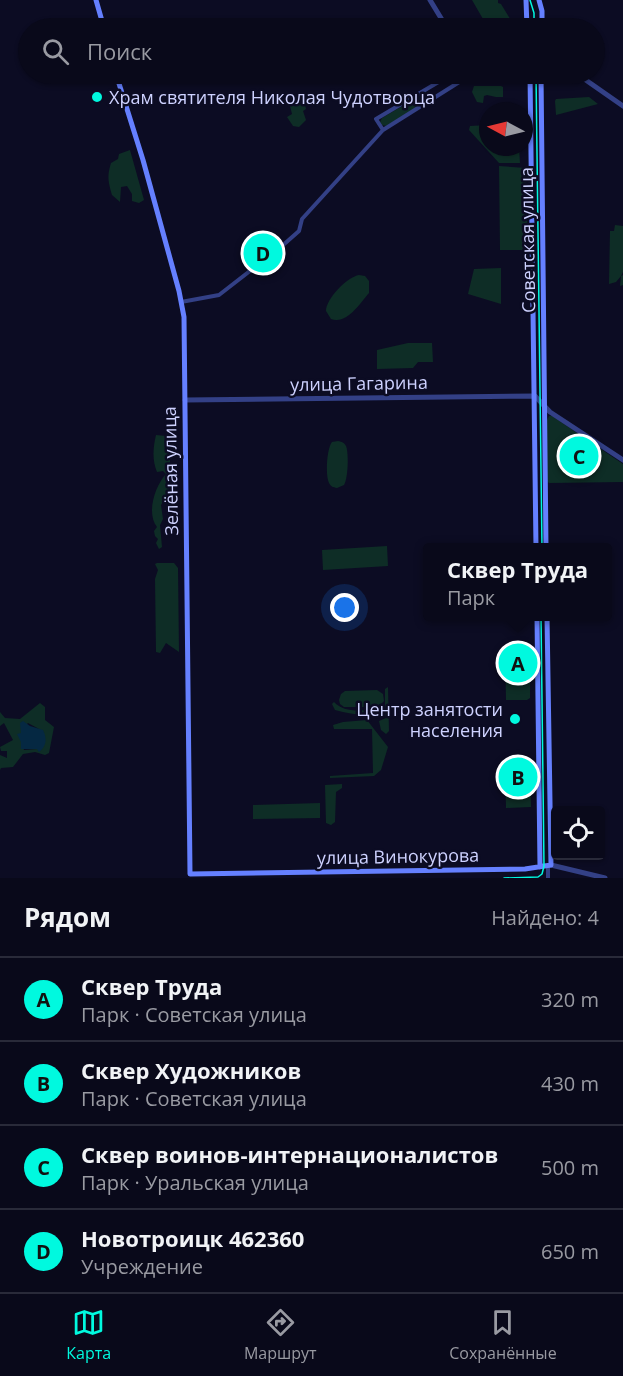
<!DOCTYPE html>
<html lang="ru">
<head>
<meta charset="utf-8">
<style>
  :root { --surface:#09091a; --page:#171727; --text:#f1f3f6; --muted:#999aa2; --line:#292a39; --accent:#00f9df }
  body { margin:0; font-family:"Open Sans",sans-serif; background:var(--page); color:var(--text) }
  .controls { position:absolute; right:18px; bottom:18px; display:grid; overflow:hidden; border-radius:6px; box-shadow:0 2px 4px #0004 }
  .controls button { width:54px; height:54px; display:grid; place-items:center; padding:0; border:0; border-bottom:2px solid var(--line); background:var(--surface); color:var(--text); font:30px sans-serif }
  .compass { position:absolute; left:479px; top:102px; width:54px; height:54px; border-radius:50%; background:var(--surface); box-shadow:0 2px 4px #0004; rotate:277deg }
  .you { position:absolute; left:345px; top:608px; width:21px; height:21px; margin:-15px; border:4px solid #fff; border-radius:50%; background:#1a73e8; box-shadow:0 0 0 9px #1a73e833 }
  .badge { display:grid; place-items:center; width:39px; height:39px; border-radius:50%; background:var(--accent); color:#111; font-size:20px; font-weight:700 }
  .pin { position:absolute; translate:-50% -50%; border:3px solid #fff; box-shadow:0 2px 6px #0006 }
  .popup { position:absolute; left:423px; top:543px; width:189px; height:78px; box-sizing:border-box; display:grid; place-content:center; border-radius:6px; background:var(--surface); filter:drop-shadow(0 2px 4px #0005); font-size:20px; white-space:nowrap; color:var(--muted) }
  .popup b { font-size:22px; color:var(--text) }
  .popup::after { content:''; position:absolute; left:50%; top:100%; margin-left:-12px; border:12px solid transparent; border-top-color:var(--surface) }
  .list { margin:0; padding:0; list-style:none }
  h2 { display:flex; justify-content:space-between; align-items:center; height:78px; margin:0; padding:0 24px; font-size:26px }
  h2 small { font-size:20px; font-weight:400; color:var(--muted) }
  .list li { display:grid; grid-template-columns:39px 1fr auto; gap:18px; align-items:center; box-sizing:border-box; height:84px; padding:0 24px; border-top:2px solid var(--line) }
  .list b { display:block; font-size:22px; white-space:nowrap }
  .list p { margin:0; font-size:20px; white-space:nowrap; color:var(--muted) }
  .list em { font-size:20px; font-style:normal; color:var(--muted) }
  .icon { flex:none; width:33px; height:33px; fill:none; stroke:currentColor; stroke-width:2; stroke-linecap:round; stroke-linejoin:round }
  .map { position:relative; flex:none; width:623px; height:878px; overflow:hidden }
  .search { position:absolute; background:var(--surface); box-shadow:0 2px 4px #0004; left:18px; right:18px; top:18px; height:66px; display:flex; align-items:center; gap:15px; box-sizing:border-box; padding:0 21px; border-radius:33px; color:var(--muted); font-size:22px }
  .sheet { height:414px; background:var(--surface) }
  nav { display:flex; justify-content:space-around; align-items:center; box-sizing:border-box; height:84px; border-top:2px solid var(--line); background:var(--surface); font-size:16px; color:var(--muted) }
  nav a { display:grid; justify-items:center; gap:3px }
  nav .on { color:var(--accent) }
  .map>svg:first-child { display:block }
  .green { fill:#0e2d26; fill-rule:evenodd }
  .water { fill:#052842 }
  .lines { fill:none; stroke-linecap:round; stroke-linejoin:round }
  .minor { stroke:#334086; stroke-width:4 }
  .tertiary { stroke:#334086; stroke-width:5 }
  .secondary { stroke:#6580ff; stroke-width:5 }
  .tram { stroke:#00f9df; stroke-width:1.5 }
  .poi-dot { fill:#00f9df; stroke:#0c0c23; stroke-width:2 }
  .labels { text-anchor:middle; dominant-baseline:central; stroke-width:5; stroke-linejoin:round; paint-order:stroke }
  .poi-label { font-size:18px; fill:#ced2ff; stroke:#0c0c23; text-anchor:start }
  .street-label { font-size:18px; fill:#ced2ff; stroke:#0c0c23 }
</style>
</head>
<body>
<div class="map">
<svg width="623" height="878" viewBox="0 0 623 878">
  <rect width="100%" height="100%" fill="#0c0c23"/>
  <path class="green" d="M472,0H498V3L501,4L512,22L505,27L500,18L491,22L483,19Z
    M474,86H501L503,87V97H496L487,95L484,96L483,103L477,102L472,92Z
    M426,92L429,97L428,101L386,126L382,125L380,122L382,118Z
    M589,97L598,104L556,115L555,101L556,99Z
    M296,99L307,102L305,105L306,109L303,111L306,120L299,127L293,126L287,117L292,114L290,106Z
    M488,125V147H519L520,163H499L469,130L470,126Z
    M130,150L144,200L139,203L132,201V194L127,186L121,187L120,202L112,195C108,181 107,176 111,163L118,159L119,154Z
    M499,166L526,168L527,200L523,202V213L527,215L528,246L525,250H500Z
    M615,225L623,226V272L621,276L623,275V285L620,286L621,276L616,282L609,284L610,231H614Z
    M501,268V304L468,294L474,269Z
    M359,275L365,276L369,281V293C360,303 347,325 331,319L326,311C326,299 347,277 359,275Z
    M408,343H432L433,362H418L413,368L377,369V350Z
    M549,416H552L623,464V482L549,483L547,481V420Z
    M156,435L166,436V441L170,444V497L165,498L161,505L163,519L160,525L162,547L159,549L156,543L158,539L155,536L154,531L157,527C146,513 155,486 166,474L163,471L157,472C152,460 153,448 156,435Z
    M338,441C342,442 344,442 346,446C349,453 348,479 344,485L337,488C333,487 331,487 329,483C325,475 327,448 332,442Z
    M387,546L388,566L323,570L322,550Z
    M157,563H174L178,568L179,652L166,643L160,653L156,652L155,579L158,570L155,564Z
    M505,649H530V698L527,700H506Z
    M388,687L389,731L386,734L381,730L379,721L386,718L385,713C368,716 352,715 335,710L332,704L334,702C346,715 369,710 385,707V689Z
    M345,691L377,690L383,694L384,701L378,707H344L340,704L339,700L341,694Z
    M40,703L45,707V720L54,727L49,753L45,755L35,752L23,754L13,767L1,768L0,770V755L7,758V751H1L0,747L13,740L4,723L0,726V712L5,718L20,719ZM28,723L39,729L37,749L24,750C20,738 19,733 28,723Z
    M367,720L388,747L381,770L374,776L330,778V776L373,773L372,729H334L333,725L343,722Z
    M505,763L530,764L531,807L506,808Z
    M342,784V788L336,792L335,822L331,825L326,823L325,785Z
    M320,803V818L253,819V805Z"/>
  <path class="water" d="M23,721L30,726L43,730C47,738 47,746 39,752L37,749H21V742L17,734L21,733L20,723Z"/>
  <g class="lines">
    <path class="minor" d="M383,130L376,119L452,74
      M181,302L219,295L282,246L299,231L302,219L383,130L472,74
      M548,866V878"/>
    <path class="tertiary" d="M430,0L447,28
      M475,74L575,76L583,78
      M580,76L623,106
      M185,400L535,396L550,412L623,460
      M551,865L605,878"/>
    <path class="secondary" d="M96,0L104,28
      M526,0L527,28
      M539,0L542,11V28
      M116,74L143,160L179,291L184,317L190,874L525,869L551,865L547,616
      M530,74L536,548
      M541,74L546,548
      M537,616L540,867"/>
    <path class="tram" d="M530,0L534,13V28
      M536,74L542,548
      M504,878L538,877L542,874L544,866L541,616"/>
  </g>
  <g class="poi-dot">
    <circle cx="97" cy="97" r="6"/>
    <circle cx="515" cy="719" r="6"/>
  </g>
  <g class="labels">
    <g class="poi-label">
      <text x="109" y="97">Храм святителя Николая Чудотворца</text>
      <text x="503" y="709" text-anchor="end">Центр занятости<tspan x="503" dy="21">населения</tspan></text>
    </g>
    <g class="street-label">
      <text transform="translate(527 240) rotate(-91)">Советская улица</text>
      <text transform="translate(359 383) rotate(-1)">улица Гагарина</text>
      <text transform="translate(170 471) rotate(-91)">Зелёная улица</text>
      <text transform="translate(398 856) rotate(-1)">улица Винокурова</text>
    </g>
  </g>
</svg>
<div class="controls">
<button><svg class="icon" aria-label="locate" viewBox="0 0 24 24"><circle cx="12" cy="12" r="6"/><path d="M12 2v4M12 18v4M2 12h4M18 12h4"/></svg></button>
</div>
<svg class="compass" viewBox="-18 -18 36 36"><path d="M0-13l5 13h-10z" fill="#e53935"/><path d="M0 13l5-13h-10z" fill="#999aa2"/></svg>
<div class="you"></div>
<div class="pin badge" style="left:518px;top:663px">A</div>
<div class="popup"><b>Сквер Труда</b>Парк</div>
<div class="pin badge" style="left:518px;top:777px">B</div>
<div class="pin badge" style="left:579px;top:456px">C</div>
<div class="pin badge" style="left:263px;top:253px">D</div>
<div class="search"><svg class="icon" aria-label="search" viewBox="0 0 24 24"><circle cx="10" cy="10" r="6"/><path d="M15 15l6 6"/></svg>Поиск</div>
</div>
<section class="sheet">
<h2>Рядом<small>Найдено: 4</small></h2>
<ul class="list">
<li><span class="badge">A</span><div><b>Сквер Труда</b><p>Парк · Советская улица</p></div><em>320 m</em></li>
<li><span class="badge">B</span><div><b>Сквер Художников</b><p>Парк · Советская улица</p></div><em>430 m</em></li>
<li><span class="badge">C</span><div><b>Сквер воинов-интернационалистов</b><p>Парк · Уральская улица</p></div><em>500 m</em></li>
<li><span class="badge">D</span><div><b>Новотроицк 462360</b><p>Учреждение</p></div><em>650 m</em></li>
</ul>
</section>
<nav>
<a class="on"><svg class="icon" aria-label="map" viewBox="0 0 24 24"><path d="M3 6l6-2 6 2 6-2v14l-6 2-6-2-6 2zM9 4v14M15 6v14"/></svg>Карта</a>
<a><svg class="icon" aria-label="directions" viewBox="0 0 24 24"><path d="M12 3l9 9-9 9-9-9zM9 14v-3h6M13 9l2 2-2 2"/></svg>Маршрут</a>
<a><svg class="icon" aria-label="saved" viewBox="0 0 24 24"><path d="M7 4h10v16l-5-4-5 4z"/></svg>Сохранённые</a>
</nav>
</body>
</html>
